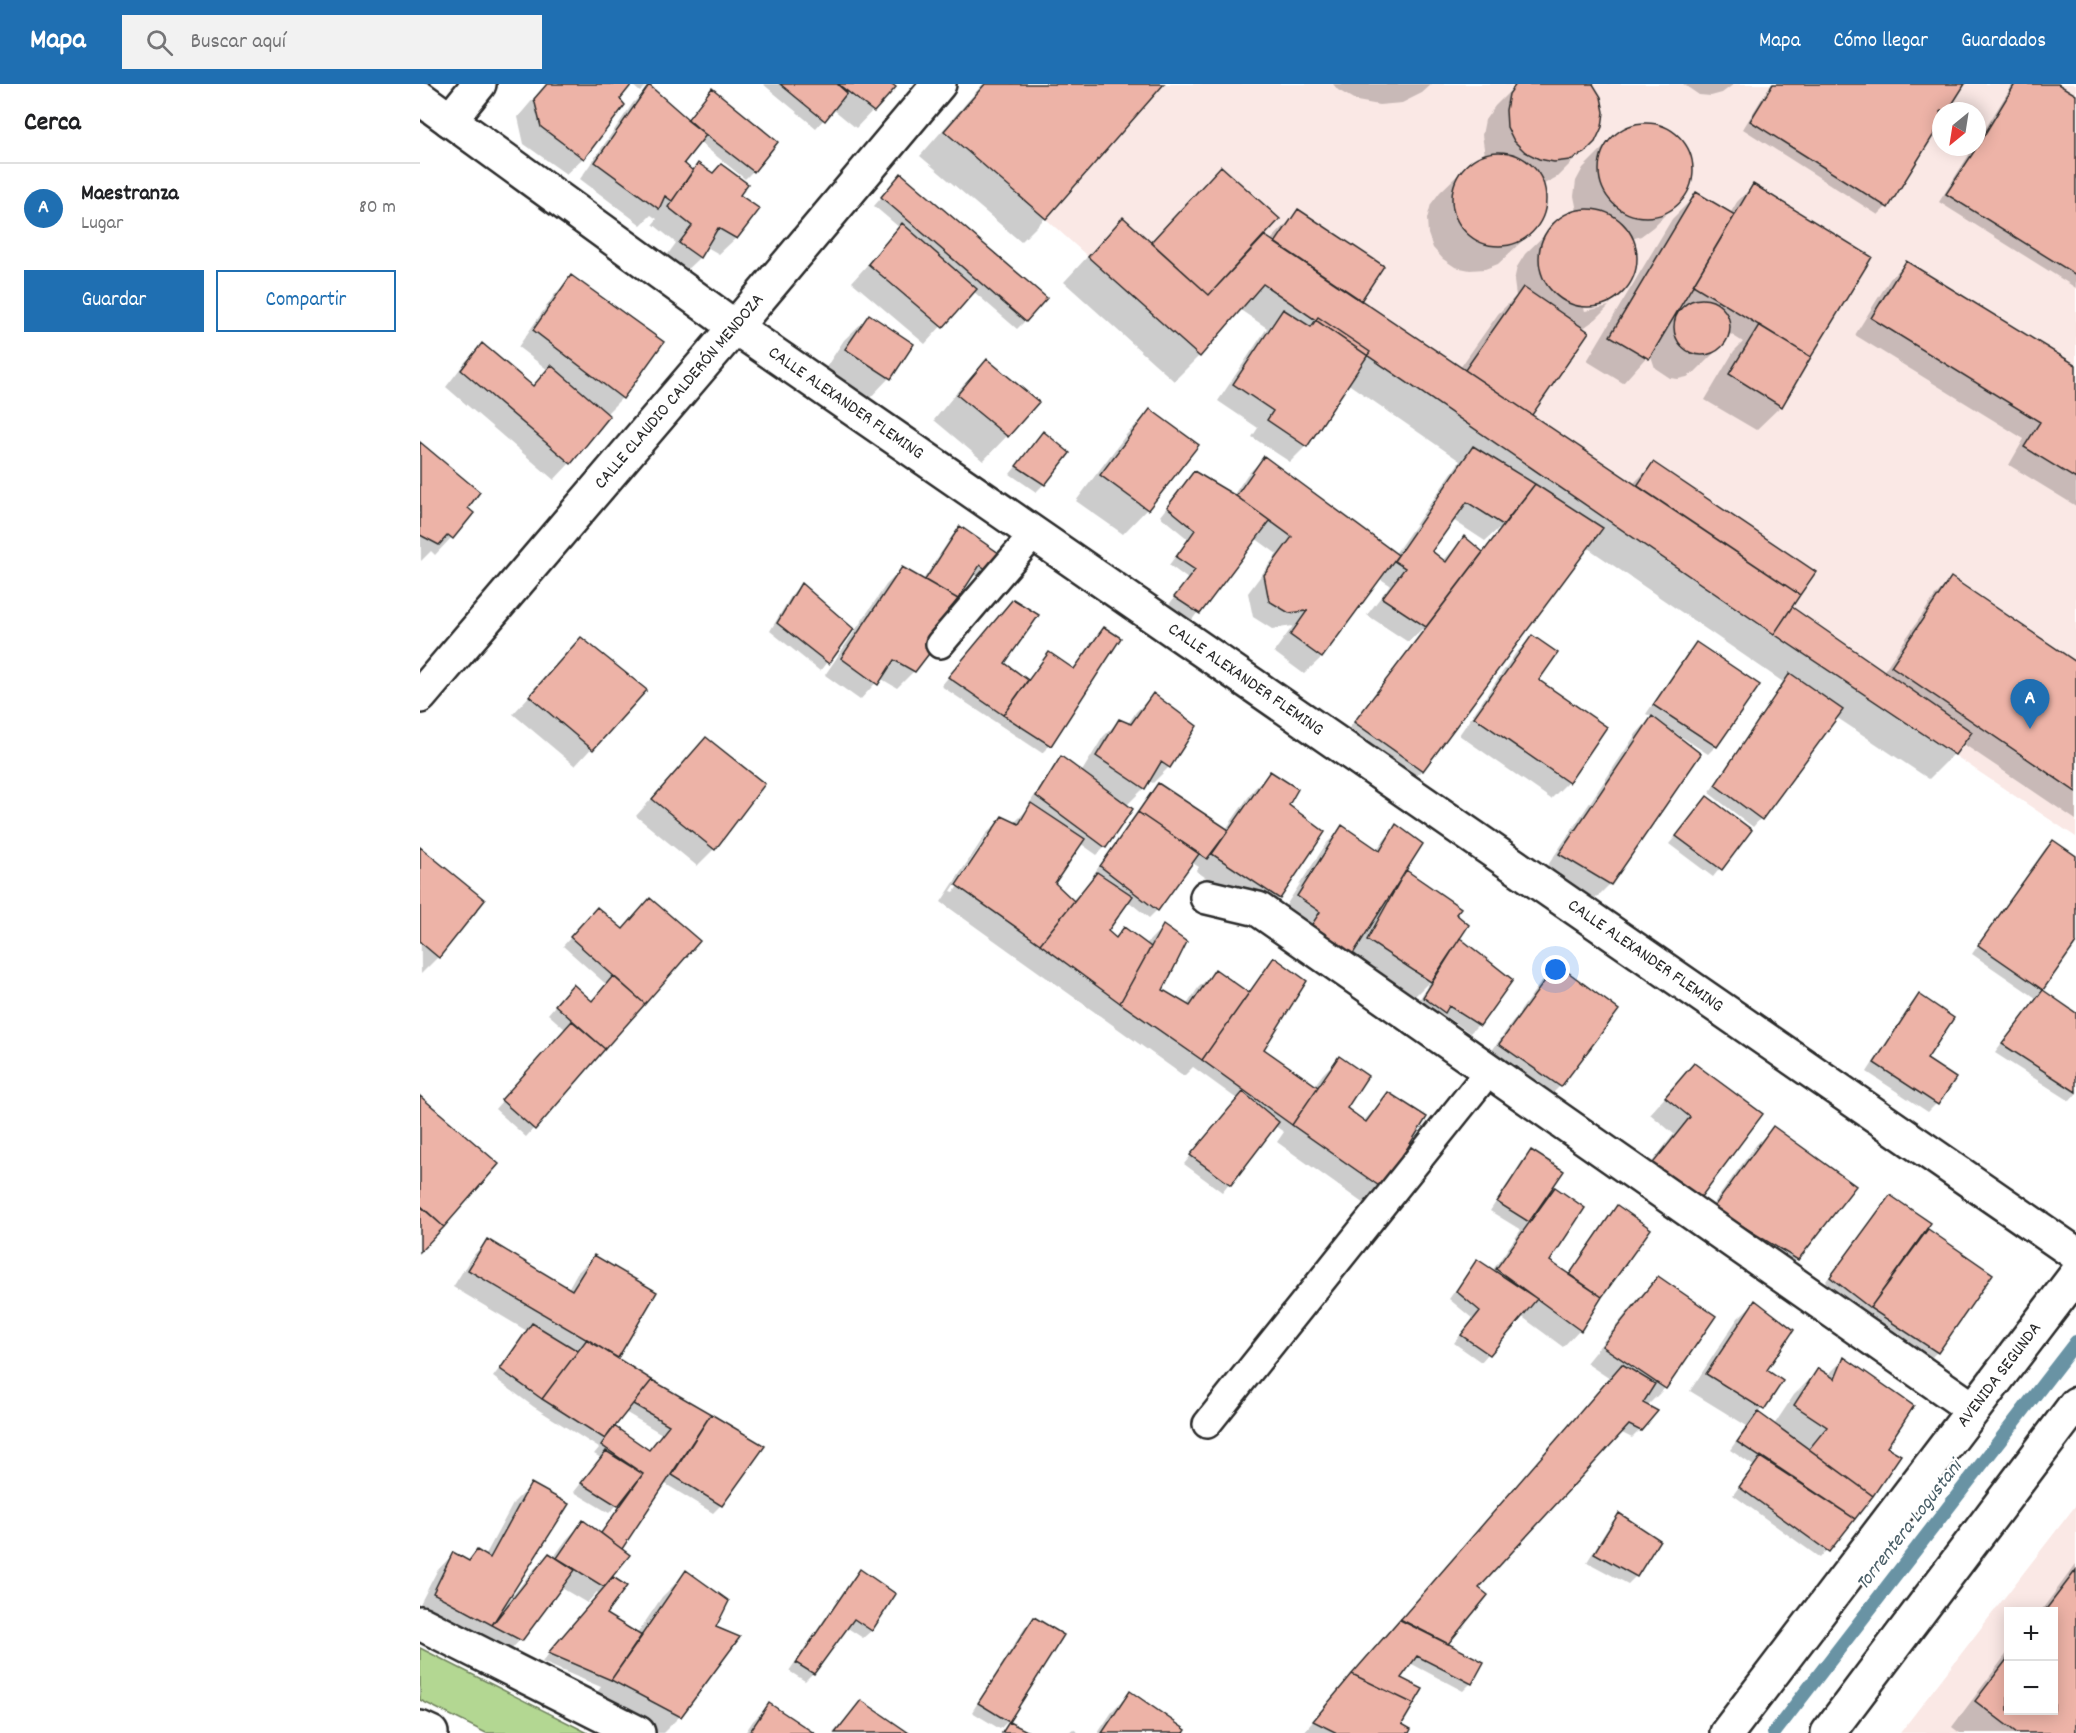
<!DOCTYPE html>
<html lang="es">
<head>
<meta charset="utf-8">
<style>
  :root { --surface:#fff; --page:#f2f2f2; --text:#202124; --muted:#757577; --line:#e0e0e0; --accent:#1f6fb2 }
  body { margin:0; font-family:Dekko,sans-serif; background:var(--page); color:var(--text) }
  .controls { position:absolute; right:18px; bottom:18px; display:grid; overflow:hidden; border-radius:0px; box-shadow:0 3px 15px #0003 }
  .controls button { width:54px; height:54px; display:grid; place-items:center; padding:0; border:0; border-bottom:2px solid var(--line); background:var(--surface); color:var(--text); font:30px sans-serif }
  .compass { position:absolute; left:1512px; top:18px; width:54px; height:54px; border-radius:50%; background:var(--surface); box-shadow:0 3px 15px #0003; rotate:210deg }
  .you { position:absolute; left:1136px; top:886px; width:21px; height:21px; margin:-15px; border:4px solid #fff; border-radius:50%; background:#1a73e8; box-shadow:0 0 0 9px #1a73e833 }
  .badge { display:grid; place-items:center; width:39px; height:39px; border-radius:50%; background:var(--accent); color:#fff; font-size:20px; font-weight:700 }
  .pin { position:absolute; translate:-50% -50px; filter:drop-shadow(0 2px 3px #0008) }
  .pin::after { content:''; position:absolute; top:32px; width:21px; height:18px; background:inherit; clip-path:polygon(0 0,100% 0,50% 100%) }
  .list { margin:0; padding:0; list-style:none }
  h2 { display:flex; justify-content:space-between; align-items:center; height:78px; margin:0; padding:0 24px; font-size:26px }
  h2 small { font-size:20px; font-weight:400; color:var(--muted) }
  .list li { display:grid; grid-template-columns:39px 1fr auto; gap:18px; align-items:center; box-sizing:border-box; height:90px; padding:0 24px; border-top:2px solid var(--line) }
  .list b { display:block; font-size:22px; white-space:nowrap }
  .list p { margin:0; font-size:20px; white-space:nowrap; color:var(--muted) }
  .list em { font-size:20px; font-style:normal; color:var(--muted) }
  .actions { display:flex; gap:12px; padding:18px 24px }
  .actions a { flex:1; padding:14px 0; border:2px solid var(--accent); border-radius:0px; text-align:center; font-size:21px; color:var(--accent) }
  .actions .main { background:var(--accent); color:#fff }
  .icon { flex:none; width:33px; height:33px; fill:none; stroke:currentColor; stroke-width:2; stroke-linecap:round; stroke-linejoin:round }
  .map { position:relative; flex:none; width:1656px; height:1649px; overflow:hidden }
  header { display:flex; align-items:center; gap:36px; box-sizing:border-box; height:84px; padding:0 30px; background:var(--accent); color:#fff }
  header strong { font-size:28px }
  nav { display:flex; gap:33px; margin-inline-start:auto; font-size:21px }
  .search { width:420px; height:54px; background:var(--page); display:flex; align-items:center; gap:15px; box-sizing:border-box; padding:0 21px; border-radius:0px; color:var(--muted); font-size:22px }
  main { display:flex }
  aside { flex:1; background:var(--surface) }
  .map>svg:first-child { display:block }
  .built { fill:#fae8e5; fill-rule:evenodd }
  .green { fill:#b3d792; stroke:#6f815e; stroke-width:1.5 }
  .shadow { fill:#0003; fill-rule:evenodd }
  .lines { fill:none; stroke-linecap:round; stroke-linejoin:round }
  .stream { stroke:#6993a4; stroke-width:14 }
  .building { fill:#edb3a7; stroke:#2b2b2b; stroke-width:1.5 }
  .lane-casing { stroke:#2b2b2b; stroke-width:32 }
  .street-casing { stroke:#2b2b2b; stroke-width:38 }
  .secondary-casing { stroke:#2b2b2b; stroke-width:38 }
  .primary-casing { stroke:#2b2b2b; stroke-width:38 }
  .lane { stroke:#fff; stroke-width:27 }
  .street { stroke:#fff; stroke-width:33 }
  .secondary { stroke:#fff; stroke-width:33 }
  .primary { stroke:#fff; stroke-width:33 }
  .labels { text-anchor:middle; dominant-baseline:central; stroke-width:4.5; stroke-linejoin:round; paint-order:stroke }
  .street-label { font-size:18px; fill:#2b2b2b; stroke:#fff }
  .water-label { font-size:20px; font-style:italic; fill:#4a5f68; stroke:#fff }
</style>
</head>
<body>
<header>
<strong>Mapa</strong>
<div class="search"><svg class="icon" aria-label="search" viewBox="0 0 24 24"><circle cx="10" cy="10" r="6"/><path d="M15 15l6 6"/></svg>Buscar aquí</div>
<nav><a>Mapa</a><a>Cómo llegar</a><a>Guardados</a></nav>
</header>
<main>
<aside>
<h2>Cerca<small></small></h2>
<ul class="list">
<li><span class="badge">A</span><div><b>Maestranza</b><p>Lugar</p></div><em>80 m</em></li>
</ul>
<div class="actions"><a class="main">Guardar</a><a>Compartir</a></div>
</aside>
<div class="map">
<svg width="1656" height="1649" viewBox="0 0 1656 1649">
  <rect width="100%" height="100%" fill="#fff"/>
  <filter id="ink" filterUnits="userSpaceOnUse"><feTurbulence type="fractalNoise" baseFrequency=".0167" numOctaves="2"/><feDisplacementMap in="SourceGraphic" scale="12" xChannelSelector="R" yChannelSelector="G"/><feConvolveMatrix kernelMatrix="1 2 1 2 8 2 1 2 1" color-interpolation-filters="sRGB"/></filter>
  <g filter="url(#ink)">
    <path class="built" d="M565,0H1656V753L1354,550L843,200L780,273L626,135L524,47ZM1521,27H1557V63H1521Z
      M1656,1421V1649H1480ZM1588,1528H1634V1626H1588Z"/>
    <path class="green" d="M0,1564L168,1649H66L0,1616Z"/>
    <path class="shadow" d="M126,0H210L198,15L163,74L146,90L104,60L98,33Z
      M211,0H228L220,8Z
      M343,0H469L474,4L436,44L413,25L396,44Z
      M563,0H742L625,134L601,158L500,72Z
      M913,0H1012L1002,9L982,19L959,21L937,17L918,6Z
      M1097,0H1171L1173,57L1137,93L1122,101L1125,114L1123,129L1116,144L1078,180L1065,185L1050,186L1035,183L1023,175L1013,164L1008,150L1007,135L1011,120L1020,108L1046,83L1057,73L1065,71L1062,51L1065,36L1075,22Z
      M1263,0H1314L1302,9L1291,12L1279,11Z
      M1351,0H1544L1527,27H1521V36L1466,123L1458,131L1323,45Z
      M1593,0H1635L1656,13V204L1519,118L1554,63H1557V58Z
      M230,3L267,36L292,6L333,87L325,95L279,58L262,80L272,88L318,111L316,154L299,170L285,162L279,174L262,190L243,177L256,159L233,140L237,135L231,131L221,141L160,95L213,19Z
      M1227,40L1241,43L1254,50L1264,61L1270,74L1271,90L1267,105L1259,117L1233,143L1221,152L1212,155L1215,164L1216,180L1212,196L1189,221V218L1164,224L1165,227L1189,222L1176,235L1162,245L1110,331L1213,400L1233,380L1370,524L1463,588L1515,512L1531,495L1656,580V736L1542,659L1534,670L1509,695L1416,633L1340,735L1333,743L1289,709L1363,598L1168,464L1002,686L994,694L927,647L1003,546L1002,545L988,558L947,531L970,501L959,494L901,574L884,590L854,568L873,542L852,545L833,533L828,509L857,470L835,454L771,537L748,522L768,495L749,481L768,455L740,432L774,389L813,412L827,391L844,374L975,470L1040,377L927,299L886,362L870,378L832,353L838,344L798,317L847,244L819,225L779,272L754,297L644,198L679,160L703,135L730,159L801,84L842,152L850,157L879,127L939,217L1040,284L1078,230L1096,212L1094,197L1097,183L1105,170L1142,134L1157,127L1154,112L1156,97L1163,84L1199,48L1212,42ZM1033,436L1065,457L1078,445L1079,446L1062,469L1044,454L1023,477L1010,468Z
      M474,99L605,237L597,245L553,207L505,260L432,198L480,144L454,122Z
      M1333,102L1361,322L1336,346L1285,316L1314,267L1323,258L1307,248L1301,262L1275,288L1267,293L1258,295L1250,294L1235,284L1230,269L1203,299L1167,277L1252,135L1277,110L1310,130L1317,118ZM1260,220L1265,223L1251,237Z
      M1487,178L1656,283V422L1589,381L1604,355L1435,251L1470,195Z
      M152,193L202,314L186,330L188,332L150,379L134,396L26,303L46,277L62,261L112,303L128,286L98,263L135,210Z
      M449,232L492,261L469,294L445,319L401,291L424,256Z
      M567,277L587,352L563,377L514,336L542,302Z
      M730,327L727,425L703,450L656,417L706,351Z
      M623,349L624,400L616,408L590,390Z
      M0,360L52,429L31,454L15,471L11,467L1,477Z
      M540,444L581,473L561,495L553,490L521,538L494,587L477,604L460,594L440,616L405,591L466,501L483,484L503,496L532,452Z
      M381,501L432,545L400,587L350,547L373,509Z
      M593,517L583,579L607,597L630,570L652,586L684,545L630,661L622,669L521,602Z
      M1112,553L1117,597L1148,698L1131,715L1039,651L1095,570Z
      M161,555L225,606L155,682L93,630Z
      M1276,560L1296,662L1288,670L1254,648L1190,800L1173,817L1124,787L1216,650L1232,633L1226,630L1268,568Z
      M733,611L749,683L733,699L728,697L723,705L706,722L711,725L685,763L677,771L660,759L633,799L652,817L675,792L673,791L730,709L738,701L806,745L834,705L851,689L867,721L903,748L859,814L842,831L776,787L779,783L771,778L737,826L729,834L708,817L686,848L695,855L704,845L725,861L743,843L741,906L766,922L778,904L795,887L828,909L854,875L842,965L894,1002L903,990L919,974L925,1025L943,1038L968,1010L961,1103L944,1120L857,1058L864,1048L855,1042L802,1108L764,1080L817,1015L773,983L764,992L521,818L566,750L583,734L594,739L611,722L609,720L634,682L642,674L661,689L683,653L699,637L708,640L716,628ZM568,750H572L534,808L531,807Z
      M270,672L294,765L277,782L216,732Z
      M1287,714L1330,746L1293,793L1249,760Z
      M976,742L984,786L1034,831L1058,941L1050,949L1022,930L1016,936L996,922L1010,897L993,914L861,829L906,760L923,743L956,766Z
      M1633,757L1656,774V856L1621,906L1656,931V1010L1650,1017L1575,969L1616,914L1552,870L1625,765Z
      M0,765L63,817L18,873L1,890Z
      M169,833L203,847L278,858L106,1053L75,1025L145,945L128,930L145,910L171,919L187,901L143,862Z
      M1137,882L1140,1002L1123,1019L1064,978L1121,898Z
      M1499,912L1505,976L1534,995L1516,1020L1508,1028L1447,988L1491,920Z
      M1274,981L1341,1030L1214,1101L1254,1050L1230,1030Z
      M1353,1044L1377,1175L1360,1192L1278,1141L1336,1061Z
      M1111,1068L1125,1113L1126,1114L1135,1105L1128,1177L1148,1192L1189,1131L1197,1123L1181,1212L1159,1246L1143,1263L1101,1232L1061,1278L1034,1259L1053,1235L1029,1215L1050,1185L1058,1177L1072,1187L1101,1146L1070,1127L1103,1076Z
      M1463,1121L1498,1157L1508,1147L1517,1268L1492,1292L1403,1201Z
      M67,1157L148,1205L157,1189L174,1172L235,1208L196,1275L342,1363L301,1421L293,1429L244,1399L199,1465L186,1499L187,1501L183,1530L217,1550L242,1513L267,1488L293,1543L260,1632L243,1649H220L168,1621L181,1603L122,1578L179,1510L177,1508L167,1519L140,1503L100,1556L84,1573L0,1528V1520L17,1487L33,1470L47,1478L58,1468L65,1472L94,1418L111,1401L85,1518L87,1519L112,1487L129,1471L133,1474L147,1455L163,1438L180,1450L201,1420L199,1419L189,1429L154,1408L181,1374L174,1370L179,1364L114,1323L73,1293L107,1247L33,1203L51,1174ZM205,1328L242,1350L228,1367L192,1343Z
      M1239,1194L1245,1304L1228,1321L1222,1316L1220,1346L1212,1354L1200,1348L1056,1504L1025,1561L1051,1599L1043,1607L990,1579L979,1594L980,1640L988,1649H883L1190,1295L1166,1279L1222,1210Z
      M1335,1218L1345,1287L1360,1297L1338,1330L1354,1341L1374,1311L1399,1286L1407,1292L1424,1275L1465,1363L1479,1372L1451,1411L1400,1474L1313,1411L1334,1382L1310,1366L1327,1342L1270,1307L1318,1234Z
      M1199,1431L1238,1457L1216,1492L1208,1500L1167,1478L1191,1439Z
      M1656,1480V1649H1540L1532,1643L1588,1568V1626H1634V1528H1620Z
      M440,1487L474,1510L451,1547L443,1554L426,1543L393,1589L385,1597L369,1587L432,1495Z
      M614,1534L588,1637L580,1645L552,1628L606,1542Z
      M710,1609L762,1649H678L694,1625Z
      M441,1618L486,1649H413Z
      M349,1621L392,1649H325L333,1637Z
      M653,1645L659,1649H648Z"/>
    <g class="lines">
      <path class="stream" d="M1354,1649L1656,1258"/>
    </g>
    <path class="building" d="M127,0H212L200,15L205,21L164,75L121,43L114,15Z
      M360,0H417L427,9L405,37Z
      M418,0H472L476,3L454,28Z
      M565,0H744L626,135L524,47Z
      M1096,0H1173L1181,13L1184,28L1182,43L1175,58L1164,69L1150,76L1134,78L1119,75L1105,68L1094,57L1087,43L1086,26L1089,10Z
      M1353,0H1545L1528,27H1521V39L1468,124L1330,37Z
      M1595,0H1638L1656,11V191L1526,110L1557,63Z
      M229,1L286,51L264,79L273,87L252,117L245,112L239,125L175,78Z
      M292,4L358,58L334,88L267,36Z
      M1179 86a47 47 0 1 1 94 0a47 47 0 1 1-94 0Z
      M1032 115a47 47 0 1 1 94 0a47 47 0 1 1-94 0Z
      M278,79L293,89L301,80L328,100L320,111L340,125L317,155L298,144L280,174L259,159L272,142L248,123Z
      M801,82L860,135L789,211L731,158Z
      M481,89L627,214L606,238L461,113Z
      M1333,100L1452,173L1391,273L1273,201Z
      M1276,108L1315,131L1229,275L1190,252Z
      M1119 174a49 49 0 1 1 98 0a49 49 0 1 1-98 0Z
      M878,125L964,182L941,217L855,159Z
      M703,133L789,211L844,151L1380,511L1354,550L843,200L780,273L668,173Z
      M482,139L557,205L523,244L448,180Z
      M1486,177L1656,281V395L1604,363L1620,338L1451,234Z
      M151,191L244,258L203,315L113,246Z
      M1103,203L1169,248L1112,331L1045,286Z
      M1254 243a28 28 0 1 1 56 0a28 28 0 1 1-56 0Z
      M863,225L891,243L898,233L950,268L887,363L847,336L853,327L813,300Z
      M449,230L494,260L471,295L425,265Z
      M1339,241L1391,273L1362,323L1309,290Z
      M62,259L113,302L131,281L190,332L151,380L41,286Z
      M567,275L619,318L588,353L537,311Z
      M730,325L779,361L728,426L680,391Z
      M623,347L650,369L625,401L596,382Z
      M0,358L60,408L48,424L54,429L33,455L28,451L19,461L0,451Z
      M1053,362L1115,400L1083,441L1047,418L1012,467L1026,478L1044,452L1063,468L1006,543L962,514L985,484L974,477Z
      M844,372L978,471L902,574L870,551L887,527L869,529L849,517L844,491L872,453L816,412Z
      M1233,378L1396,488L1380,511L1217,402Z
      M774,387L816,412L850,437L780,530L754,513L775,486L756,473L775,446L747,423Z
      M1115,400L1183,444L1003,687L934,638Z
      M540,442L583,472L570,488L560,481L538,515L505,496Z
      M482,483L538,515L522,538L528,545L495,588L474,576L458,601L421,574Z
      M1531,493L1656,578V708L1471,582Z
      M381,499L434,545L409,580L357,539Z
      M593,515L619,531L585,579L608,596L583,631L528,593Z
      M1372,523L1552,648L1535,671L1354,550Z
      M684,543L701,554L631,662L583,631L629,568L654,585Z
      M1112,551L1138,569L1119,596L1187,643L1149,699L1054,633Z
      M161,553L227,606L173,666L109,612Z
      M1276,558L1340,601L1297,663L1233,621Z
      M1370,589L1423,626L1342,736L1295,701Z
      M733,609L777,642L750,684L741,678L725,705L676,672L699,635L711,640Z
      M1232,632L1281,670L1191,801L1139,770Z
      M286,653L345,700L295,766L232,715Z
      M641,672L713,725L686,764L616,712Z
      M850,687L878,705L869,721L905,748L860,815L792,770Z
      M738,699L809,746L787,775L718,728Z
      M1287,712L1332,746L1302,786L1256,752Z
      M611,719L665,755L635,799L654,817L620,860L536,801L582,732L599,740Z
      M718,728L779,770L738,827L680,782Z
      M976,740L1003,760L931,873L889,845L900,828L877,812L922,741L960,767Z
      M1633,756L1656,772V859L1623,906L1558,861Z
      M0,763L65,816L19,874L0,858Z
      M986,786L1041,824L1036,830L1049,841L1011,898L947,856Z
      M677,788L713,812L688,847L696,854L704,843L731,863L700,919L620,860Z
      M230,814L280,857L225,920L150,853L177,823L203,845Z
      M743,841L767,858L743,906L770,922L795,885L829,909L782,976L700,919Z
      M1040,854L1093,896L1060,942L1029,922L1025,929L1003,913Z
      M854,873L887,897L844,965L898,1003L872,1041L782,976Z
      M1137,880L1199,926L1141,1003L1079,960Z
      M193,892L225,920L185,965L135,921L153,900L172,917Z
      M1623,906L1656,929V1008L1582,960Z
      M1499,910L1534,934L1507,975L1536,994L1518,1021L1454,979Z
      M152,937L185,965L115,1046L81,1016Z
      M919,972L948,992L927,1024L946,1038L968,1008L1007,1033L962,1104L872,1041Z
      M1274,979L1343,1030L1278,1117L1230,1083L1270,1033L1245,1013Z
      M823,1008L859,1038L811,1101L770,1071Z
      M0,1012L79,1080L24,1143L0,1121Z
      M1353,1042L1436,1102L1378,1176L1293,1124Z
      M1111,1066L1144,1087L1109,1138L1077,1118Z
      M1135,1103L1165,1124L1130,1177L1182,1213L1161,1247L1076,1185Z
      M1470,1111L1511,1139L1450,1224L1410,1193Z
      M1197,1121L1231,1145L1182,1213L1149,1191Z
      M0,1122L24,1143L0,1168Z
      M1508,1145L1573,1190L1518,1269L1450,1224Z
      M67,1155L152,1206L174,1171L237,1208L198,1274L48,1186Z
      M1057,1175L1117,1215L1070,1271L1041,1251L1060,1227L1036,1207Z
      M1238,1192L1296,1232L1246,1305L1182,1262Z
      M1335,1216L1374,1246L1347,1286L1363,1297L1344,1326L1286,1290Z
      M112,1239L158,1267L122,1315L80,1285Z
      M167,1255L232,1296L185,1355L122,1315Z
      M1424,1273L1494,1322L1467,1363L1481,1371L1453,1412L1389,1365L1407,1343L1374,1321L1398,1284L1415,1295Z
      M1202,1280L1235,1300L1223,1319L1238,1327L1221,1347L1209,1341L1059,1504L1068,1511L1028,1560L980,1536Z
      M232,1296L291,1330L202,1465L181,1449L223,1390L181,1361L194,1342L229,1366L249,1341L213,1320Z
      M1338,1328L1453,1412L1435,1435L1317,1358Z
      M291,1330L345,1362L302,1422L252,1391Z
      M186,1367L223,1390L198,1422L161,1399Z
      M1341,1372L1435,1435L1409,1468L1319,1403Z
      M111,1399L149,1420L72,1541L13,1509L33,1468L49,1477L57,1466L70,1474Z
      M1199,1429L1240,1456L1217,1493L1174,1469Z
      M163,1436L210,1471L184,1503L137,1474Z
      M129,1469L155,1486L102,1557L72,1541Z
      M440,1485L476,1510L452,1547L434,1535L394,1590L376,1579Z
      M266,1486L309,1517L296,1543L320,1553L261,1633L191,1596Z
      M1656,1486V1649H1597L1555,1617L1588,1574V1626H1634V1528H1624Z
      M193,1493L207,1502L186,1530L222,1552L191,1596L128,1569Z
      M614,1533L644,1551L589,1638L558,1619Z
      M980,1535L1064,1578L1052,1600L997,1572L981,1594L1003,1605L994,1620L932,1590Z
      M932,1590L994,1620L982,1640L991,1645L989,1649H917L893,1637Z
      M710,1607L766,1646L764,1649H682Z
      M441,1616L489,1649H415Z
      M349,1619L394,1649H329Z
      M589,1638L611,1649H582Z"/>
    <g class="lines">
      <g class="lane-casing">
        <path id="lane" d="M520,560L614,450
          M787,1340L1069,987"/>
      </g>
      <g class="street-casing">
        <g id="street">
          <path id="s1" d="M0,14L315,243L1656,1170"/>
          <path d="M30,36L59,0"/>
          <path id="s2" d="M0,612L315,243L519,0"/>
          <path d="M787,813L838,825L1553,1325"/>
        </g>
      </g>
      <g class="secondary-casing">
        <g id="secondary">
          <path id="s3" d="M1307,1649L1656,1191"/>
          <path d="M1408,1649L1656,1320"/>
        </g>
      </g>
      <g class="primary-casing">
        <path id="primary" d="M0,1539L218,1649
          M0,1644L11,1649"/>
      </g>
      <use href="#lane" class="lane"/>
      <use href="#street" class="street"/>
      <use href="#secondary" class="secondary"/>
      <use href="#primary" class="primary"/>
    </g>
  </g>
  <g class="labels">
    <g class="street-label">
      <text stroke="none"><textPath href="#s2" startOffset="400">CALLE CLAUDIO CALDERÓN MENDOZA</textPath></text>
      <text stroke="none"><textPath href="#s1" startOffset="524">CALLE ALEXANDER FLEMING</textPath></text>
      <text stroke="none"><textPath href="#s1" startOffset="1010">CALLE ALEXANDER FLEMING</textPath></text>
      <text stroke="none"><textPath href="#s1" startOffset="1496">CALLE ALEXANDER FLEMING</textPath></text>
      <text stroke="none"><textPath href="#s3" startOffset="450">AVENIDA SEGUNDA</textPath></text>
    </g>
    <g class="water-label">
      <text transform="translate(1490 1442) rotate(-52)">Torrentera Logustani</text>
    </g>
  </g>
</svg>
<div class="controls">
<button>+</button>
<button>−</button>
</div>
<svg class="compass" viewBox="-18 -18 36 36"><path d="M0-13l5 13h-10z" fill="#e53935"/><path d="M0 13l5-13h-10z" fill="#757577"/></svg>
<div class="you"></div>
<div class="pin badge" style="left:1610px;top:645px">A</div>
</div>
</main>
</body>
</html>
